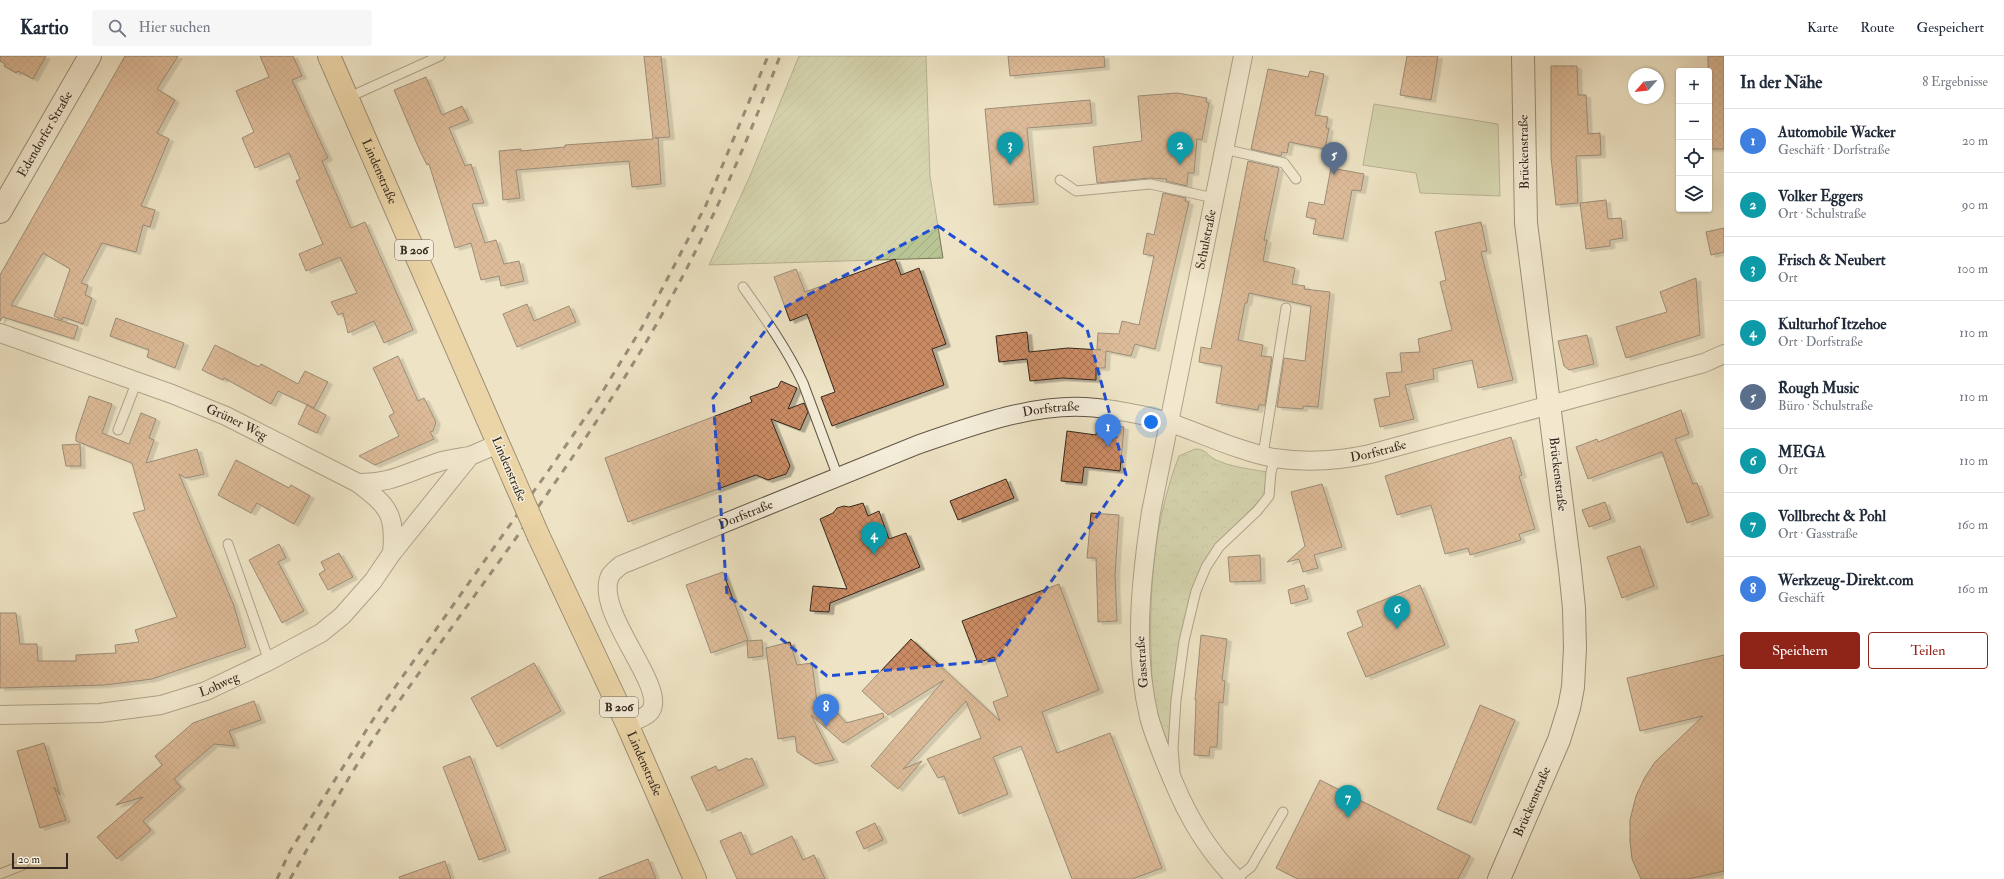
<!DOCTYPE html>
<html lang="de">
<head>
<meta charset="utf-8">
<style>
  :root { --surface:#fff; --page:#f6f6f7; --text:#1f2937; --muted:#747a83; --line:#e0e1e3; --accent:#8f2418 }
  body { margin:0; font-family:"IM FELL Double Pica",serif; background:var(--page); color:var(--text) }
  .controls { position:absolute; right:12px; top:12px; display:grid; overflow:hidden; border-radius:4px; box-shadow:0 1px 3px #0004 }
  .controls button { width:36px; height:36px; display:grid; place-items:center; padding:0; border:0; border-bottom:1px solid var(--line); background:var(--surface); color:var(--text); font:20px sans-serif }
  .compass { position:absolute; left:1628px; top:12px; width:36px; height:36px; border-radius:50%; background:var(--surface); box-shadow:0 1px 3px #0004; rotate:243deg }
  .scale { position:absolute; left:12px; bottom:10px; width:56px; box-sizing:border-box; padding-left:4px; border:2px solid #34271d; border-top:0; font-size:11px; line-height:14px; white-space:nowrap; color:#34271d; -webkit-text-stroke:3px #f4edd9; paint-order:stroke }
  .you { position:absolute; left:1151px; top:366px; width:14px; height:14px; margin:-10px; border:3px solid #fff; border-radius:50%; background:#1a73e8; box-shadow:0 0 0 6px #1a73e833 }
  .badge { display:grid; place-items:center; width:26px; height:26px; border-radius:50%; background:var(--accent); color:#fff; font-size:13px; font-weight:700 }
  .pin { position:absolute; translate:-50% -33px; filter:drop-shadow(0 1px 2px #0008) }
  .pin::after { content:''; position:absolute; top:21px; width:14px; height:12px; background:inherit; clip-path:polygon(0 0,100% 0,50% 100%) }
  .list { margin:0; padding:0; list-style:none }
  h2 { display:flex; justify-content:space-between; align-items:center; height:52px; margin:0; padding:0 16px; font-size:17px }
  h2 small { font-size:13px; font-weight:400; color:var(--muted) }
  .list li { display:grid; grid-template-columns:26px 1fr auto; gap:12px; align-items:center; box-sizing:border-box; height:64px; padding:0 16px; border-top:1px solid var(--line) }
  .list b { display:block; font-size:15px; white-space:nowrap }
  .list p { margin:0; font-size:13px; white-space:nowrap; color:var(--muted) }
  .list em { font-size:13px; font-style:normal; color:var(--muted) }
  .actions { display:flex; gap:8px; padding:12px 16px }
  .actions a { flex:1; padding:9px 0; border:1px solid var(--accent); border-radius:4px; text-align:center; font-size:14px; color:var(--accent) }
  .actions .main { background:var(--accent); color:#fff }
  .icon { flex:none; width:22px; height:22px; fill:none; stroke:currentColor; stroke-width:2; stroke-linecap:round; stroke-linejoin:round }
  .map { position:relative; flex:none; width:1724px; height:823px; overflow:hidden }
  header { display:flex; align-items:center; gap:24px; box-sizing:border-box; height:56px; padding:0 20px; background:var(--surface); border-bottom:1px solid var(--line) }
  header strong { font-size:19px }
  nav { display:flex; gap:22px; margin-inline-start:auto; font-size:14px }
  .search { width:280px; height:36px; background:var(--page); display:flex; align-items:center; gap:10px; box-sizing:border-box; padding:0 14px; border-radius:4px; color:var(--muted); font-size:15px }
  main { display:flex }
  aside { flex:1; background:var(--surface) }
  .map>svg:first-child { display:block }
  .park { fill:url(#park-crowns); stroke:#767659 }
  .garden { fill:url(#garden-furrows); stroke:#767659 }
  .pitch { fill:#b9c495; stroke:#767659 }
  .building { fill:url(#building-cross-hatch); stroke:#34271d; filter:url(#shadow) }
  .lines { fill:none; stroke-linecap:round; stroke-linejoin:round }
  .lane-casing { stroke:#625647; stroke-width:11 }
  .street-casing { stroke:#625647; stroke-width:20 }
  .secondary-casing { stroke:#34271d; stroke-width:24 }
  .primary-casing { stroke:#34271d; stroke-width:24 }
  .lane { stroke:#f4edd9; stroke-width:9 }
  .street { stroke:#f4edd9; stroke-width:18 }
  .secondary { stroke:#f4edd9; stroke-width:22 }
  .primary { stroke:#e7c282; stroke-width:22 }
  .rail { stroke:#34271d; stroke-width:3; stroke-dasharray:7 7; stroke-linecap:butt }
  .primary-bridge-casing { stroke:#34271d; stroke-width:24; stroke-linecap:butt }
  .primary-bridge { stroke:#e7c282; stroke-width:22 }
  .marked { fill:none; stroke:#1d4ed8; stroke-width:3; stroke-dasharray:8 5; stroke-linejoin:round }
  .labels { text-anchor:middle; dominant-baseline:central; stroke-width:3; stroke-linejoin:round; paint-order:stroke }
  .shield { fill:#f4edd9; stroke:#6e6255; stroke-width:1 }
  .shield-label { font-size:12px; font-weight:bold; fill:#34271d }
  .street-label { font-size:13px; fill:#34271d; stroke:#f4edd9 }
</style>
</head>
<body>
<header>
<strong>Kartio</strong>
<div class="search"><svg class="icon" aria-label="search" viewBox="0 0 24 24"><circle cx="10" cy="10" r="6"/><path d="M15 15l6 6"/></svg>Hier suchen</div>
<nav><a>Karte</a><a>Route</a><a>Gespeichert</a></nav>
</header>
<main>
<div class="map">
<svg width="1724" height="823" viewBox="0 0 1724 823">
  <defs>
    <pattern id="park-crowns" width="20" height="18" patternUnits="userSpaceOnUse"><rect width="20" height="18" fill="#b9c495"/><path d="M2 6a3 3 0 1 1 6 0M12 15a3 3 0 1 1 6 0" fill="none" stroke="#a0a880"/></pattern>
    <pattern id="garden-furrows" width="10" height="10" patternUnits="userSpaceOnUse"><rect width="10" height="10" fill="#b9c495"/><path d="M-1 1l2-2M0 10L10 0M9 11l2-2" fill="none" stroke="#a0a880"/></pattern>
    <pattern id="building-cross-hatch" width="8" height="8" patternUnits="userSpaceOnUse"><rect width="8" height="8" fill="#ca8b64"/><path d="M0 0l8 8M0 8l8-8" fill="none" stroke="#a57252"/></pattern>
    <filter id="shadow"><feDropShadow dx="4.5" dy="2.5" stdDeviation="0" flood-color="#0004"/></filter>
  </defs>
  <rect width="100%" height="100%" fill="#eee4c5"/>
  <filter id="stains"><feTurbulence type="fractalNoise" baseFrequency=".005" numOctaves="4"/><feColorMatrix values="0 0 0 0 .2 0 0 0 0 .09 0 0 0 0 .02 0 0 0 .5 -.17"/></filter>
  <radialGradient id="worn" r=".72"><stop offset=".6" stop-color="#630" stop-opacity="0"/><stop offset="1" stop-color="#630" stop-opacity=".3"/></radialGradient>
  <path class="park" d="M1195,393C1206,393 1207,399 1214,403C1230,411 1250,413 1267,416L1264,440L1214,491L1205,506L1175,621L1168,690C1164,677 1159,665 1156,652C1151,633 1152,614 1151,594C1149,529 1155,462 1179,400Z"/>
  <path class="garden" d="M799,0H926L930,120L943,202L709,209L750,120Z"/>
  <path class="pitch" d="M1374,48L1498,68L1500,140L1420,137L1416,117L1363,109Z"/>
  <path class="building" d="M0,0H46L33,23L18,15L16,17L4,10L5,8L0,5Z
    M125,0H178L157,33L175,44L157,77L169,83L141,150L155,154L150,171L143,169L136,196L102,187L81,227L88,229L85,239L92,242L83,268L63,261L62,264L54,260L70,213L43,197L11,249L78,270L74,283L3,261L0,265V219Z
    M260,0H293L302,20L292,24L328,102L322,105L351,172L365,166L413,274L384,287L374,265L348,277L343,257L338,259L331,246L357,237L340,201L306,215L299,198L323,188L296,125L300,123L289,97L255,112L242,82L254,76L236,35L269,21Z
    M644,0H661L670,81L655,82H658L661,128L632,131L629,105L516,114L520,142L503,144L499,95L521,93V95L565,91V89L653,83Z
    M1008,0H1104L1105,11L1010,20Z
    M1407,0H1438L1431,44L1400,39Z
    M1708,0H1724V93H1709Z
    M1551,10H1577L1578,39H1586L1588,78L1600,77L1601,99L1576,100L1578,147L1556,149L1551,101Z
    M1268,13L1308,21L1310,15L1324,18L1315,59L1328,61L1326,72H1329L1325,93L1289,86L1287,97L1282,96L1281,100L1251,93Z
    M426,21L442,59L462,50L469,64L449,72L465,110L471,108L484,147L472,148L485,187L496,184L504,208L519,205L524,225L501,230L499,220L481,224L471,187L455,192L429,108L427,109L420,95L394,34Z
    M1177,37L1207,42L1206,46L1209,47L1202,84L1197,83L1194,117H1188L1187,130L1166,125L1167,123L1150,122L1097,127L1093,91L1142,85L1138,40Z
    M1090,44L1092,67L1027,72L1034,146L994,149L985,53Z
    M1248,105L1279,112L1264,184H1267L1263,205L1295,212L1292,228L1305,230L1304,233L1330,236L1318,351L1303,350V353L1277,351L1284,302L1305,305L1311,250L1249,237L1247,247H1245L1238,284L1263,289L1261,300L1272,301L1265,349H1259L1258,354L1216,347L1222,310L1199,306L1201,291L1211,293Z
    M1331,112L1364,118L1361,135L1352,134L1343,183L1313,178L1316,163L1306,161L1309,146L1324,149Z
    M1163,137L1186,142L1185,145L1189,146L1155,293L1135,288L1131,300L1106,295L1105,312H1096V324L1062,322L1030,325L1027,303L999,306L996,280L1027,276L1029,296L1068,292L1101,294L1097,293L1098,277L1119,278L1122,265L1139,269L1154,200L1143,198L1147,177L1154,179Z
    M1606,144L1608,163L1621,162L1623,182L1610,184V190L1586,193L1580,147Z
    M1481,166L1487,195L1481,196L1513,324L1478,332L1472,304L1433,313L1434,323L1405,329L1414,363L1380,371L1374,343L1390,340L1386,317L1402,316L1400,297L1420,296L1418,283L1452,274L1440,226L1446,224L1435,176Z
    M1724,172V196L1711,199L1706,176Z
    M895,203L901,219L919,212L946,288L932,293L944,329L832,370L821,341L835,336L807,258L790,265L774,221L796,213L805,236Z
    M1696,222L1700,279L1626,302L1616,271L1667,256L1660,236Z
    M527,248L534,265L569,250L576,266L517,291L503,258Z
    M116,262L184,287L175,312L147,301L149,294L110,280Z
    M1587,279L1594,308L1569,314L1564,310L1558,285Z
    M215,289L259,311L261,308L298,328L305,315L328,326L314,352L278,335L271,348L224,322L223,324L202,314Z
    M398,300L418,345L424,342L436,366L433,375L430,376L434,383L375,409L359,400L399,380L389,360L394,357L373,312Z
    M781,325L797,332L788,353L804,347L808,356L800,374L771,363L790,410L786,418L768,424L756,419L628,466L605,402L752,346L750,341L778,331Z
    M89,340L112,348L102,377L129,388L141,357L156,363L149,382L154,384L146,407L197,393L204,418L186,422L179,418L234,550L246,591L152,623L105,629L0,632V557H16L20,588H37L38,605H76V599L116,597L115,589L139,586L135,574L177,561L133,457L145,454L132,407L76,385V379Z
    M307,349L326,359L317,377L298,368Z
    M1681,354L1689,378L1675,383L1693,428L1697,427L1709,459L1687,467L1662,396L1588,423L1576,391L1597,383L1598,386Z
    M1097,368L1124,371L1120,415L1084,411L1082,427L1061,425L1067,375L1096,379Z
    M1511,381L1522,419L1519,420L1535,473L1519,478L1521,484L1470,499L1468,492L1445,498L1431,449L1397,459L1385,420Z
    M80,388L81,410H66L62,389Z
    M236,404L289,432L291,429L310,440L294,468L257,447L251,457L218,439Z
    M1006,423L1014,442L958,464L950,445Z
    M1322,428L1342,491L1314,499L1318,512L1303,516L1299,503L1287,506L1305,490L1291,436Z
    M1605,446L1611,463L1589,471L1582,454Z
    M863,447L868,460L879,455L889,483L906,477L920,511L830,547L829,556L810,555L813,530L847,533L820,463L833,457L837,452L844,450L849,451Z
    M1091,457L1119,459L1115,519L1117,565L1098,566L1096,502H1087Z
    M279,488L286,502L278,506L304,555L282,567L249,504Z
    M1640,490L1654,530L1622,542L1607,501Z
    M339,497L353,521L328,534L319,518L325,514L321,506Z
    M1260,499L1261,525L1230,526L1228,501Z
    M723,516L748,584L711,597L686,529Z
    M1059,528L1099,634L1042,656L1057,697L1110,677L1162,812L1132,823H1072L1021,690L993,701L1008,738L959,758L944,720L938,722L927,703L981,682L966,645L903,713L922,705L898,733L871,710L944,624L888,659L862,635L911,583L1000,665L993,646L1008,640L994,601L978,607L962,565Z
    M1304,529L1308,543L1291,548L1288,534Z
    M1420,529L1445,589L1366,621L1347,577L1363,570L1357,555Z
    M1201,579L1227,583L1222,624L1225,625L1223,647L1219,646L1217,691H1210L1209,700L1194,699L1196,644H1195Z
    M762,584L763,600L748,602L747,585Z
    M790,586L797,609L812,607L817,646L826,644L846,667L883,657L884,661L843,687L811,659L834,704L815,708L797,696L795,680L778,683L766,592Z
    M1724,599V815L1689,823H1641L1632,803L1630,785V764L1636,740L1645,721L1655,706L1703,660L1640,675L1627,622Z
    M534,607L561,655L497,691L471,642Z
    M254,645L261,664L229,675L235,690L214,688L174,723L181,731L143,765L151,774L117,803L97,781L143,741L116,749L162,709L155,700L193,667Z
    M1480,649L1515,664L1471,767L1437,753Z
    M44,687L60,739L54,731L66,764L40,772L17,695Z
    M470,700L506,794L479,804L443,711Z
    M747,702L748,704L752,702L764,729L707,755L691,721L716,710L718,715Z
    M1320,724L1470,800L1458,823H1298L1276,812Z
    M875,767L883,784L864,793L856,776Z
    M741,776L751,799L792,780L803,804L814,799L825,823H737L720,785Z
    M648,803L656,823H599V822Z
    M445,805L451,823H400L399,821Z"/>
  <g class="lines">
    <g class="lane-casing">
      <path id="lane" d="M347,42L440,0
        M1224,93L1284,107L1296,123
        M1060,124L1076,135L1150,128L1214,142
        M743,231C765,262 787,293 803,327L838,421
        M118,374L137,325
        M1263,399L1286,252
        M228,488L269,605
        M1175,716L1173,692L1176,644L1184,585L1196,535L1206,511L1219,491L1257,455L1269,440L1271,416L1275,402
        M0,818L23,809
        M1236,823L1251,811L1283,756"/>
    </g>
    <g class="street-casing">
      <g id="street">
        <path id="s1" d="M0,277L172,338L226,360L358,427C389,428 408,416 436,407C447,403 458,402 470,400"/>
        <path d="M358,427C388,450 396,458 392,497"/>
        <path id="s2" d="M0,659L100,657L161,649L206,635L269,605L321,577L342,560L373,525L392,497L470,400L498,388"/>
        <path id="s3" d="M627,668C634,665 644,662 649,657C672,635 593,557 610,520C613,515 618,512 621,509L917,389C969,371 1030,348 1085,351C1107,352 1147,359 1168,366C1203,378 1238,395 1274,402C1307,407 1338,405 1370,398L1704,307L1724,298"/>
        <path id="s4" d="M1236,823C1208,795 1189,763 1174,727C1165,706 1155,683 1149,661C1133,594 1141,523 1151,456L1243,0"/>
      </g>
    </g>
    <g class="secondary-casing">
      <g id="secondary">
        <path id="s5" d="M0,156L90,0"/>
        <path id="s6" d="M1499,823L1559,684L1569,652L1573,631L1575,592L1574,552L1570,513L1526,167L1523,0"/>
      </g>
    </g>
    <g class="primary-casing">
      <g id="primary">
        <path id="s7" d="M329,0L511,417"/>
        <path id="s8" d="M539,481L627,668L695,823"/>
      </g>
    </g>
    <use href="#lane" class="lane"/>
    <use href="#street" class="street"/>
    <use href="#secondary" class="secondary"/>
    <use href="#primary" class="primary"/>
    <path class="rail" d="M277,823L290,795L381,651L551,411L598,343L641,273L706,149L768,0
      M290,823C323,766 355,708 393,654C480,529 575,408 652,276C703,188 744,95 780,0"/>
    <g class="primary-bridge-casing">
      <path id="primary-bridge" d="M511,417L539,481"/>
    </g>
    <use href="#primary-bridge" class="primary-bridge"/>
  </g>
  <path d="M0 0H1724V823H0ZM938,170L1087,273L1126,419L996,604L827,620L727,539L713,342L783,252Z" fill="#eee4c5" fill-opacity=".55" fill-rule="evenodd"/>
  <path class="marked" d="M938,170L1087,273L1126,419L996,604L827,620L727,539L713,342L783,252Z"/>
  <g class="labels">
    <g class="shield">
      <rect x="395" y="184" width="38" height="20" rx="3"/>
      <rect x="600" y="641" width="38" height="20" rx="3"/>
    </g>
    <g class="shield-label">
      <text x="414" y="194">B 206</text>
      <text x="619" y="651">B 206</text>
    </g>
    <g class="street-label">
      <text stroke="none"><textPath href="#s5" startOffset="90">Edendorfer Straße</textPath></text>
      <text transform="translate(1524 96) rotate(-91)">Brückenstraße</text>
      <text stroke="none"><textPath href="#s7" startOffset="126">Lindenstraße</textPath></text>
      <text stroke="none"><textPath href="#s4" startOffset="670">Schulstraße</textPath></text>
      <text stroke="none"><textPath href="#s3" startOffset="647">Dorfstraße</textPath></text>
      <text stroke="none"><textPath href="#s1" startOffset="253">Grüner Weg</textPath></text>
      <text stroke="none"><textPath href="#s3" startOffset="983">Dorfstraße</textPath></text>
      <text transform="translate(509 413) rotate(67)">Lindenstraße</text>
      <text transform="translate(1558 418) rotate(83)">Brückenstraße</text>
      <text stroke="none"><textPath href="#s3" startOffset="323">Dorfstraße</textPath></text>
      <text transform="translate(1142 606) rotate(-94)">Gasstraße</text>
      <text stroke="none"><textPath href="#s2" startOffset="223">Lohweg</textPath></text>
      <text stroke="none"><textPath href="#s8" startOffset="250">Lindenstraße</textPath></text>
      <text stroke="none"><textPath href="#s6" startOffset="84">Brückenstraße</textPath></text>
    </g>
  </g>
  <rect width="100%" height="100%" filter="url(#stains)"/>
  <rect width="100%" height="100%" fill="url(#worn)"/>
</svg>
<div class="controls">
<button>+</button>
<button>−</button>
<button><svg class="icon" aria-label="locate" viewBox="0 0 24 24"><circle cx="12" cy="12" r="6"/><path d="M12 2v4M12 18v4M2 12h4M18 12h4"/></svg></button>
<button><svg class="icon" aria-label="layers" viewBox="0 0 24 24"><path d="M12 4l9 5-9 5-9-5zM3 14l9 5 9-5"/></svg></button>
</div>
<svg class="compass" viewBox="-18 -18 36 36"><path d="M0-13l5 13h-10z" fill="#e53935"/><path d="M0 13l5-13h-10z" fill="#747a83"/></svg>
<div class="scale">20 m</div>
<div class="you"></div>
<div class="pin badge" style="left:1108px;top:391px;background:#3f7fe0">1</div>
<div class="pin badge" style="left:1180px;top:109px;background:#0f9aa8">2</div>
<div class="pin badge" style="left:1010px;top:109px;background:#0f9aa8">3</div>
<div class="pin badge" style="left:874px;top:499px;background:#0f9aa8">4</div>
<div class="pin badge" style="left:1334px;top:119px;background:#5c6f8a">5</div>
<div class="pin badge" style="left:1397px;top:573px;background:#0f9aa8">6</div>
<div class="pin badge" style="left:1348px;top:762px;background:#0f9aa8">7</div>
<div class="pin badge" style="left:826px;top:671px;background:#3f7fe0">8</div>
</div>
<aside>
<h2>In der Nähe<small>8 Ergebnisse</small></h2>
<ul class="list">
<li><span class="badge" style="background:#3f7fe0">1</span><div><b>Automobile Wacker</b><p>Geschäft · Dorfstraße</p></div><em>20 m</em></li>
<li><span class="badge" style="background:#0f9aa8">2</span><div><b>Volker Eggers</b><p>Ort · Schulstraße</p></div><em>90 m</em></li>
<li><span class="badge" style="background:#0f9aa8">3</span><div><b>Frisch &amp; Neubert</b><p>Ort</p></div><em>100 m</em></li>
<li><span class="badge" style="background:#0f9aa8">4</span><div><b>Kulturhof Itzehoe</b><p>Ort · Dorfstraße</p></div><em>110 m</em></li>
<li><span class="badge" style="background:#5c6f8a">5</span><div><b>Rough Music</b><p>Büro · Schulstraße</p></div><em>110 m</em></li>
<li><span class="badge" style="background:#0f9aa8">6</span><div><b>MEGA</b><p>Ort</p></div><em>110 m</em></li>
<li><span class="badge" style="background:#0f9aa8">7</span><div><b>Vollbrecht &amp; Pohl</b><p>Ort · Gasstraße</p></div><em>160 m</em></li>
<li><span class="badge" style="background:#3f7fe0">8</span><div><b>Werkzeug-Direkt.com</b><p>Geschäft</p></div><em>160 m</em></li>
</ul>
<div class="actions"><a class="main">Speichern</a><a>Teilen</a></div>
</aside>
</main>
</body>
</html>
